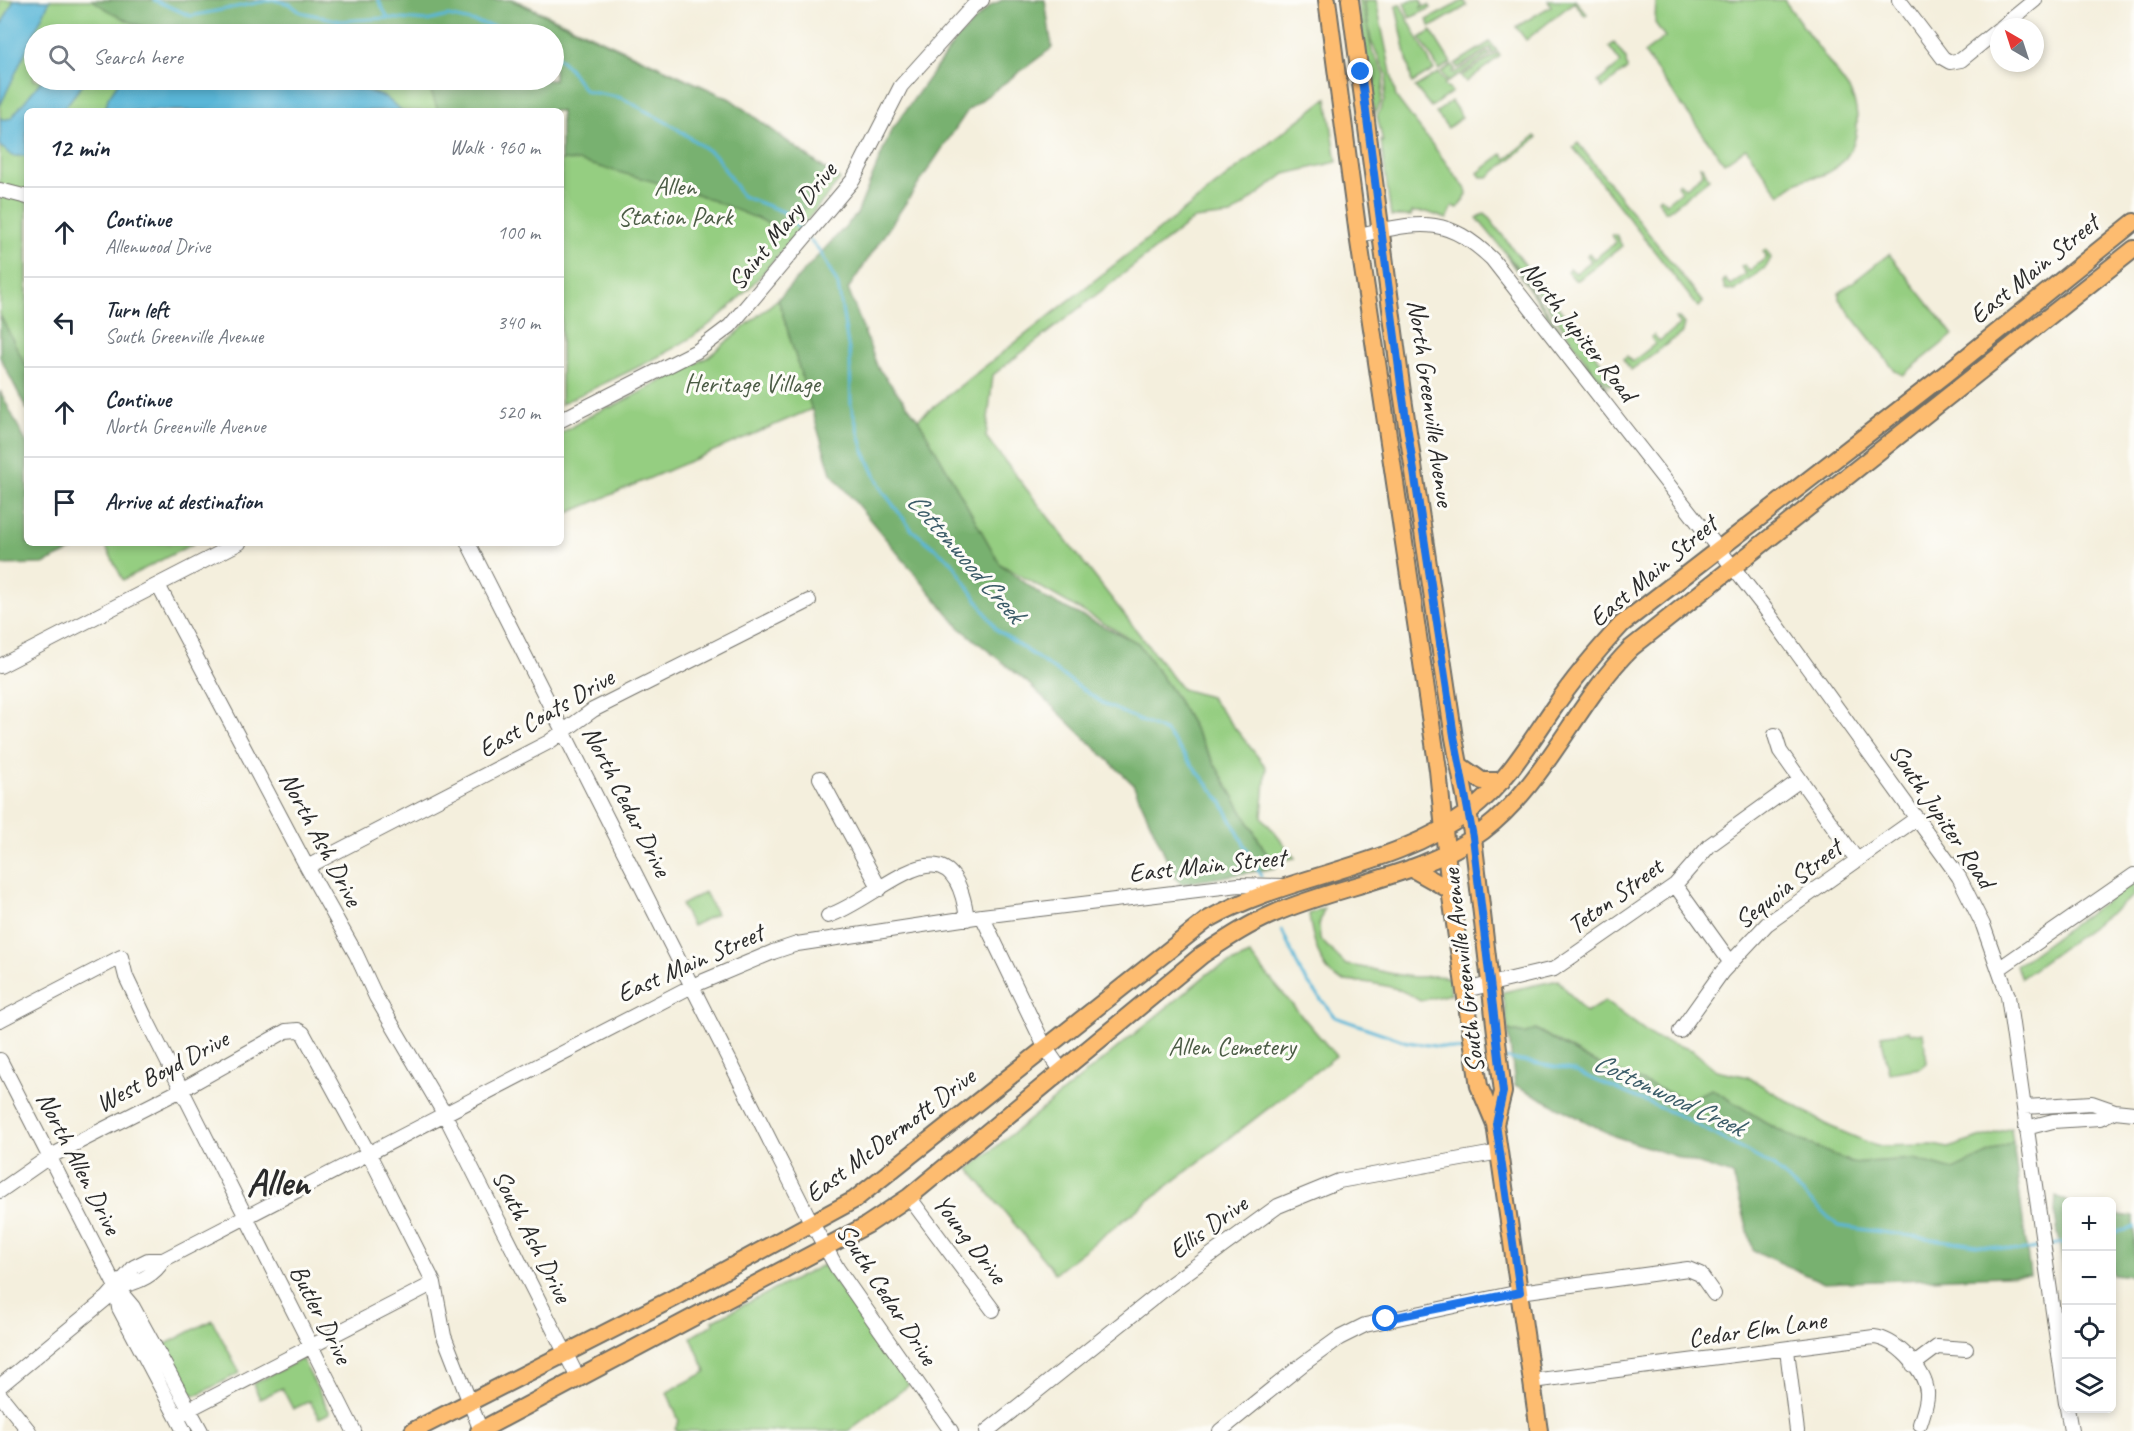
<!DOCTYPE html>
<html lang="en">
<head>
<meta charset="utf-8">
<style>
  :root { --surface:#fff; --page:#f6f6f7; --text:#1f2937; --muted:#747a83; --line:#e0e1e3 }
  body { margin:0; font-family:Caveat,sans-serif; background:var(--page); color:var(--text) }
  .controls { position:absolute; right:18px; bottom:18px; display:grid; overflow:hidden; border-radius:9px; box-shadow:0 3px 9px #0003 }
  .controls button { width:54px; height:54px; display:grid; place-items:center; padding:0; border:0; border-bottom:2px solid var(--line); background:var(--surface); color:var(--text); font:30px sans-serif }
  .compass { position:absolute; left:1990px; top:18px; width:54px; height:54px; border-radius:50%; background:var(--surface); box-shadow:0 3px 9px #0003; rotate:321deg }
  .stop { position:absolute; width:18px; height:18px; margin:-14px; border:4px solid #1a73e8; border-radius:50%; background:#fff }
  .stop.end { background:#1a73e8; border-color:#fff; box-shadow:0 2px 6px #0008 }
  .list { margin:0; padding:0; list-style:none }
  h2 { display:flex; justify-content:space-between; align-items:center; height:78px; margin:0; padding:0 24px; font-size:26px }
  h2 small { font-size:20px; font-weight:400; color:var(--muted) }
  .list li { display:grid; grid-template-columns:39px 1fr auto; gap:18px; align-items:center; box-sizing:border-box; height:90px; padding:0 24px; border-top:2px solid var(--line) }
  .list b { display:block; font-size:22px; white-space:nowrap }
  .list p { margin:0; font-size:20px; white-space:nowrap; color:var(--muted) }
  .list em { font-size:20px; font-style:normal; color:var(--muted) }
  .icon { flex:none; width:33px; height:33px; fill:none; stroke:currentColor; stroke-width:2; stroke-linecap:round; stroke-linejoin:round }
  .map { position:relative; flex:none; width:2134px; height:1431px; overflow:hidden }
  .search { position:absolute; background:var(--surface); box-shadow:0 3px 9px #0003; left:24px; top:24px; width:540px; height:66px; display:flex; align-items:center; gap:15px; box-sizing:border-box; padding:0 21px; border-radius:33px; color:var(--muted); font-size:22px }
  .panel { position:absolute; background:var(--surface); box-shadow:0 3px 9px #0003; left:24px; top:108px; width:540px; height:438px; border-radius:9px }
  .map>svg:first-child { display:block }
  .green { fill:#95ce81; stroke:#607c56; stroke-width:1.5; fill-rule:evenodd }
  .forest { fill:#78b16f; stroke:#526e4d; stroke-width:1.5 }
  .water { fill:#5ab7d8; stroke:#427182; stroke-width:1.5 }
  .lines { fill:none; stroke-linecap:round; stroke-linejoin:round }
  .stream { stroke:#5ab7d8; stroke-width:3 }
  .minor-casing { stroke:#717069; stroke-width:16 }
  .major-casing { stroke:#717069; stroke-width:20 }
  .minor { stroke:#fff; stroke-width:14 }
  .major { stroke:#fdbc6f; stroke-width:16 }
  .route { stroke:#1a73e8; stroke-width:8 }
  .labels { text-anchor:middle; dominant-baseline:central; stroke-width:6; stroke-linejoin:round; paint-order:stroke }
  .park-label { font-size:26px; fill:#4b5c45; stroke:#fdfcf7 }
  .street-label { font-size:26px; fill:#2b2b2b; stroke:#fdfcf7 }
  .water-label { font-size:27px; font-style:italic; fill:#3b5c68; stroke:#fdfcf7 }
  .town-label { font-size:38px; font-weight:bold; fill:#2b2b2b; stroke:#fdfcf7 }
</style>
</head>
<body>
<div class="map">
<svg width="2134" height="1431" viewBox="0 0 2134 1431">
  <rect width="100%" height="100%" fill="#fdfcf7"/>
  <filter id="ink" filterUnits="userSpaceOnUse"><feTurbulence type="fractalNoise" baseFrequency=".0167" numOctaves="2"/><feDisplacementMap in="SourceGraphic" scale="12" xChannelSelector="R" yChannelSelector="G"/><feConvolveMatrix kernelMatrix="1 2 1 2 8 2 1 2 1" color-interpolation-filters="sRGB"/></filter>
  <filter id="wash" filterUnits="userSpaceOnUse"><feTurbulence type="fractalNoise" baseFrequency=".008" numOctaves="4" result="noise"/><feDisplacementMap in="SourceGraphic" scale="24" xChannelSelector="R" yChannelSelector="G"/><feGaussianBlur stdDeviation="1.35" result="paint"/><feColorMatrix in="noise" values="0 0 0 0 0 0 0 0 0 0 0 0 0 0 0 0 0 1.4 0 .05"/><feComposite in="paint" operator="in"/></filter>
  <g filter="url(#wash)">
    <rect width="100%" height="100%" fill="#f4efdd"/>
    <path class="green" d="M0,0H515L730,99L840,180C800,227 762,281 714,321C674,354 609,380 561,404V111H27V396L0,345ZM34,34H554V80H34Z
      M1358,0H1362L1372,51L1384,74L1381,102L1374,114Z
      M1364,0H1376L1396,97L1466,189L1467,194L1458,208L1453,206L1447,219L1427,212H1412L1411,216H1391L1381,141L1383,142L1377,116L1384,101L1387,75L1371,41Z
      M1412,0H1420L1423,5L1420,8L1429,5L1431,8L1410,18L1404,3Z
      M1464,0L1467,6L1431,27L1427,20Z
      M1548,0H1575L1587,14L1585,16L1574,2L1526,40L1516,27L1551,6Z
      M1656,0H1784L1850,91C1864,121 1858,157 1827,173C1818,178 1808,177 1800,181C1793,184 1786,191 1780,195L1746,148L1724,163L1644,53L1665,37L1655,23Z
      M1400,4L1434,70L1412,83L1396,6Z
      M1431,31L1451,63L1439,70L1420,38Z
      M1490,42L1497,51L1492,54L1490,48L1458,68L1455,64Z
      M1614,43L1626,59L1627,69L1602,88L1598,82L1621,63L1609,47Z
      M1488,52L1490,55L1448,82L1441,72L1452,65L1455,69L1452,72L1453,74Z
      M1498,53L1500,56L1466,82L1461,76Z
      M1438,73L1446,83L1444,85L1452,92L1431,107L1415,87Z
      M1327,98L1337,162L1285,174L1231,215L1194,219L993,375L986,437L1182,689L1210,697L1266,767L1262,817L1295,858L1282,860L1275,868L1174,694L1138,643L1000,564L918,419Z
      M1451,101L1462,117L1448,128L1436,113Z
      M1535,136L1537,138L1488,177H1481L1478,173L1502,154L1506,159Z
      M1578,143L1703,303L1698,307L1573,147Z
      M1700,166L1703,167L1709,179L1668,211H1664L1658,199L1661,197L1666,203L1681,191L1677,185L1679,183L1685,188L1703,174Z
      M1485,213L1611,375L1612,381L1610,385L1593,371L1543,299L1477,218Z
      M1612,235H1616L1622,246L1578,280H1575L1568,272L1569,268L1576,273L1591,261L1587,255L1589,253L1594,259L1616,242Z
      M1766,249L1771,258L1766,267L1734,291L1725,289L1723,282L1725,279L1730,285L1746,274L1741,267L1744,265L1749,271L1767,257L1763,251Z
      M1505,254C1531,287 1554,322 1579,356C1587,368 1599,376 1607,387L1598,384L1577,358Z
      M1889,254L1953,335L1903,375L1895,371L1839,299V293Z
      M778,299L812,409L561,516V433C573,427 604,405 612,407L708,357Z
      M1676,318H1679L1684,324L1682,333L1631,370L1623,359L1627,356L1632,362L1655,344L1651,337L1654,335L1659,341L1680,325Z
      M104,543H194L123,580Z
      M2134,881V896L2021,978L2016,966Z
      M705,892L716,914L692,926L681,905Z
      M1324,908L1319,925L1320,939L1346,965C1370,967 1393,976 1416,977C1431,978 1432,973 1449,978L1451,994L1420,1001C1401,988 1386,985 1363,982C1356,982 1346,982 1340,980C1320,973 1311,932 1309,914Z
      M1250,955L1336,1056L1055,1273L969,1169L1210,972Z
      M1558,980L1586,1013L1605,1001L1655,1038L1692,1050L1716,1070L1748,1077L1829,1126L1876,1146L1933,1145L1948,1148L2011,1128L2013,1142L1953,1170L1914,1159L1852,1163L1778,1130L1712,1089L1687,1100L1587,1059L1536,1029L1524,1034L1508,1030L1503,992Z
      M1909,1031L1910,1034L1923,1032L1927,1062L1920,1068L1889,1073L1881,1035Z
      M823,1265L909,1385L848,1431H677L675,1429L679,1421L667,1392L706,1372L691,1337L713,1324L712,1321Z
      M212,1320L240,1373L197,1395L185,1392L162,1346Z
      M302,1359L330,1413L319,1418L310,1401L293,1409L282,1388L260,1399L253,1384Z"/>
    <path class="forest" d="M92,0H511L730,99L835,177L800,213L778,227L692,192L578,161L561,160V111H438L428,83L417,80H554V34H182C141,28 127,24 92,0Z
      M1003,0H1045L1052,48L968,110L848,289L878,368L918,419L1000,564L1047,599L1138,643L1174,694L1275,868L1181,884L1174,875L1133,784L1028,683L960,628L831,473L778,299L857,214L891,131L955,41L991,5Z
      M0,315L27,368V410L0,357Z
      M0,391L27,444V543H78L80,547L43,564L0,565Z
      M1535,1029L1587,1059L1687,1100L1712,1089L1778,1130L1851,1163L1914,1159L1953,1170L2013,1142L2030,1275L1824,1283L1753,1250L1733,1175L1614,1136L1515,1085L1508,1030L1524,1034Z
      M2056,1196L2067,1201L2065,1277L2055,1214Z
      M2112,1214L2134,1217V1276L2112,1274Z"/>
    <path class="water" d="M14,0H50L0,106V27Z
      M42,80H86L62,111H27V156H12L0,146V117L3,120L11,118Z
      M120,80H298L364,90L385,97L402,111H105L108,98Z"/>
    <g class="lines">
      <path class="stream" d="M154,0L191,16L271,0
        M274,0L290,4L300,12L341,21L388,18L427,21L448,16L530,34
        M378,0L388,18
        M554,54L569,68L585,91L622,98L673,126L716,156L742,196L784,212L802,232
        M809,239L820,251L838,285L850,357L851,405L864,451L882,490L912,530L952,562L997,630L1104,704L1166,732L1221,801L1261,876
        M1282,930L1302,975L1335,1017L1407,1042L1469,1051
        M1505,1058L1572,1070L1682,1117L1773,1166L1838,1226L2020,1251L2041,1247
        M2112,1233L2134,1228
        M2047,1246L2066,1242"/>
    </g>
  </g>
  <g filter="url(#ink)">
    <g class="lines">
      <g class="minor-casing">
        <path id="minor" d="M1899,0L1943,58L1950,62L1961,60L1999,29
          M2002,27L2035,0
          M0,190L27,197
          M1358,235C1419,223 1444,213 1492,259L1764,607L1959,877L1983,925L2008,996L2066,1403
          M561,420L697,351L730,326L853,180L901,86L973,6L982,0
          M468,543L809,1218L837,1268L951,1431
          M158,585L307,867L356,954L376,997L445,1115L578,1378
          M0,666L239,543
          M1775,735L1780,751L1857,860
          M820,778L880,889
          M307,867L549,742L593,710L809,601
          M1675,885L1731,963
          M828,916C883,897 953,811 967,919
          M982,916L1045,1047L1061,1070
          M2000,968L2134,875
          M1465,990L1554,969L1675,885L1710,845L1800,780
          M0,1020L121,957L126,977L146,1019L354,1431
          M1680,1031L1722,972L1767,924L1917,818
          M0,1060L116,1287L133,1307L201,1431
          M2024,1107L2092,1103L2115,1111L2134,1113
          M2026,1128L2053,1121L2100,1118L2115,1111
          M0,1191L49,1157L181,1090L286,1031L298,1030L303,1033L369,1154L434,1283L444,1336L481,1431
          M909,1197L993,1310
          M116,1287L119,1308L184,1431
          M116,1287C134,1284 154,1277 163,1260
          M1787,1350L1797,1431
          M1913,1365L1937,1347L1966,1349
          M1532,1381L1874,1337C1895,1339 1925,1369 1927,1392C1928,1402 1923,1414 1920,1424
          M0,1386L107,1298L134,1267L148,1260H163L692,986L773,952L797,944L982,916L1239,885L1284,886
          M0,1395L29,1431
          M2067,1408L2071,1431
          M176,1416L434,1283
          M987,1431L1171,1284L1278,1206L1339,1181L1500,1152
          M1220,1431L1303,1364L1339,1338L1365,1325L1520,1292L1688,1269L1700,1274L1714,1294"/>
      </g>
      <g class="major-casing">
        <path id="major" d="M1327,0L1358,235L1438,770L1450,890L1479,1086L1495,1124L1539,1431
          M1350,0L1402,392L1454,738L1473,838L1503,1092L1495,1124
          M1459,765L1482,781H1502
          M1411,868L1450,890
          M413,1431L676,1297L854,1200L1207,920C1290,873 1393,869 1470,811C1506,783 1528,745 1553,709C1574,678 1597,651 1622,624L1944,375L2134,222
          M479,1431L867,1225L909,1197L1202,955C1225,940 1247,925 1273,914C1341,884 1422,877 1483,831C1547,782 1575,704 1631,648L2134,249"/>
      </g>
      <use href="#minor" class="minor"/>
      <use href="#major" class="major"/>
    </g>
  </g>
  <g class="lines" filter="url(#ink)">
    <path class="route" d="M1361,72L1402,392L1454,736L1473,837L1503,1092L1496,1124L1520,1292L1386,1319"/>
  </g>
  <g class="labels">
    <g class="park-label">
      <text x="675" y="186">Allen<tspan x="675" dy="30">Station Park</tspan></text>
      <text x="752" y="383">Heritage Village</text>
      <text x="1232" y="1046">Allen Cemetery</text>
    </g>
    <g class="street-label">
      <text transform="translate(782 226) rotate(-51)">Saint Mary Drive</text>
      <text transform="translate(2034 269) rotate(-39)">East Main Street</text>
      <text transform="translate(1579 331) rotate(52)">North Jupiter Road</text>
      <text transform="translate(1431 403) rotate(82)">North Greenville Avenue</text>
      <text transform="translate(1653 571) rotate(-40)">East Main Street</text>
      <text transform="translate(546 713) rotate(-30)">East Coats Drive</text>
      <text transform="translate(627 801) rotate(63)">North Cedar Drive</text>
      <text transform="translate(1942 816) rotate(56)">South Jupiter Road</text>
      <text transform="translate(321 839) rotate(62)">North Ash Drive</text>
      <text transform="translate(1207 865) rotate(-6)">East Main Street</text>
      <text transform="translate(1788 884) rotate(-38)">Sequoia Street</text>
      <text transform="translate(1615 896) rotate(-36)">Teton Street</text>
      <text transform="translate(690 963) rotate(-24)">East Main Street</text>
      <text transform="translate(1463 971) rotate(-97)">South Greenville Avenue</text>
      <text transform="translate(162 1071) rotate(-28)">West Boyd Drive</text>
      <text transform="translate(890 1135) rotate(-37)">East McDermott Drive</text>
      <text transform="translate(79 1163) rotate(63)">North Allen Drive</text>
      <text transform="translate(1208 1227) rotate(-36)">Ellis Drive</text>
      <text transform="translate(532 1236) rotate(63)">South Ash Drive</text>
      <text transform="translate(970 1239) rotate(53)">Young Drive</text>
      <text transform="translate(887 1294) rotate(57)">South Cedar Drive</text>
      <text transform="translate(321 1314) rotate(63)">Butler Drive</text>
      <text transform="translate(1757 1329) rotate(-8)">Cedar Elm Lane</text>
    </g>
    <g class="water-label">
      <text transform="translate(966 557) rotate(49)">Cottonwood Creek</text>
      <text transform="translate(1669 1094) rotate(25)">Cottonwood Creek</text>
    </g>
    <g class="town-label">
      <text x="278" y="1182">Allen</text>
    </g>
  </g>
</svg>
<div class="controls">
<button>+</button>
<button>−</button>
<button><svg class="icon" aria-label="locate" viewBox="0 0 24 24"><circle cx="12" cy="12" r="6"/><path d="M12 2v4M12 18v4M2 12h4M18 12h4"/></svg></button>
<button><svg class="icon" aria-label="layers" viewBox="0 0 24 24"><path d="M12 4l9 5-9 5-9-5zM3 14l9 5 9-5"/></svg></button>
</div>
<svg class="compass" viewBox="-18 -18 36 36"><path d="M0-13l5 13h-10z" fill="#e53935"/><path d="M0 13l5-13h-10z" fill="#747a83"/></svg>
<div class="stop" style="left:1386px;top:1319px"></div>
<div class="stop end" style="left:1361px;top:72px"></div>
<div class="search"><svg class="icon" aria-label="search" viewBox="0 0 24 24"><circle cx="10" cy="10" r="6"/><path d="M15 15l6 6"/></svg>Search here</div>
<section class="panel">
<h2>12 min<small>Walk · 960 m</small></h2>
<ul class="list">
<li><svg class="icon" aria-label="ahead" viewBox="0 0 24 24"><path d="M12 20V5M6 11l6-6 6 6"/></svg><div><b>Continue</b><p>Allenwood Drive</p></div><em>100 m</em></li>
<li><svg class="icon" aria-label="left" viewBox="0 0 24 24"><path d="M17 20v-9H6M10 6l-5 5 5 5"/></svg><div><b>Turn left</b><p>South Greenville Avenue</p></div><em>340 m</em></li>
<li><svg class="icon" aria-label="ahead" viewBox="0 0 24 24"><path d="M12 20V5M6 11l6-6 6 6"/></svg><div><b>Continue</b><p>North Greenville Avenue</p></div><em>520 m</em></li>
<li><svg class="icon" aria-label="arrive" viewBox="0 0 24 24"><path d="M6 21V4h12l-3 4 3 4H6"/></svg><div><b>Arrive at destination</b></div></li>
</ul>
</section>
</div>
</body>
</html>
